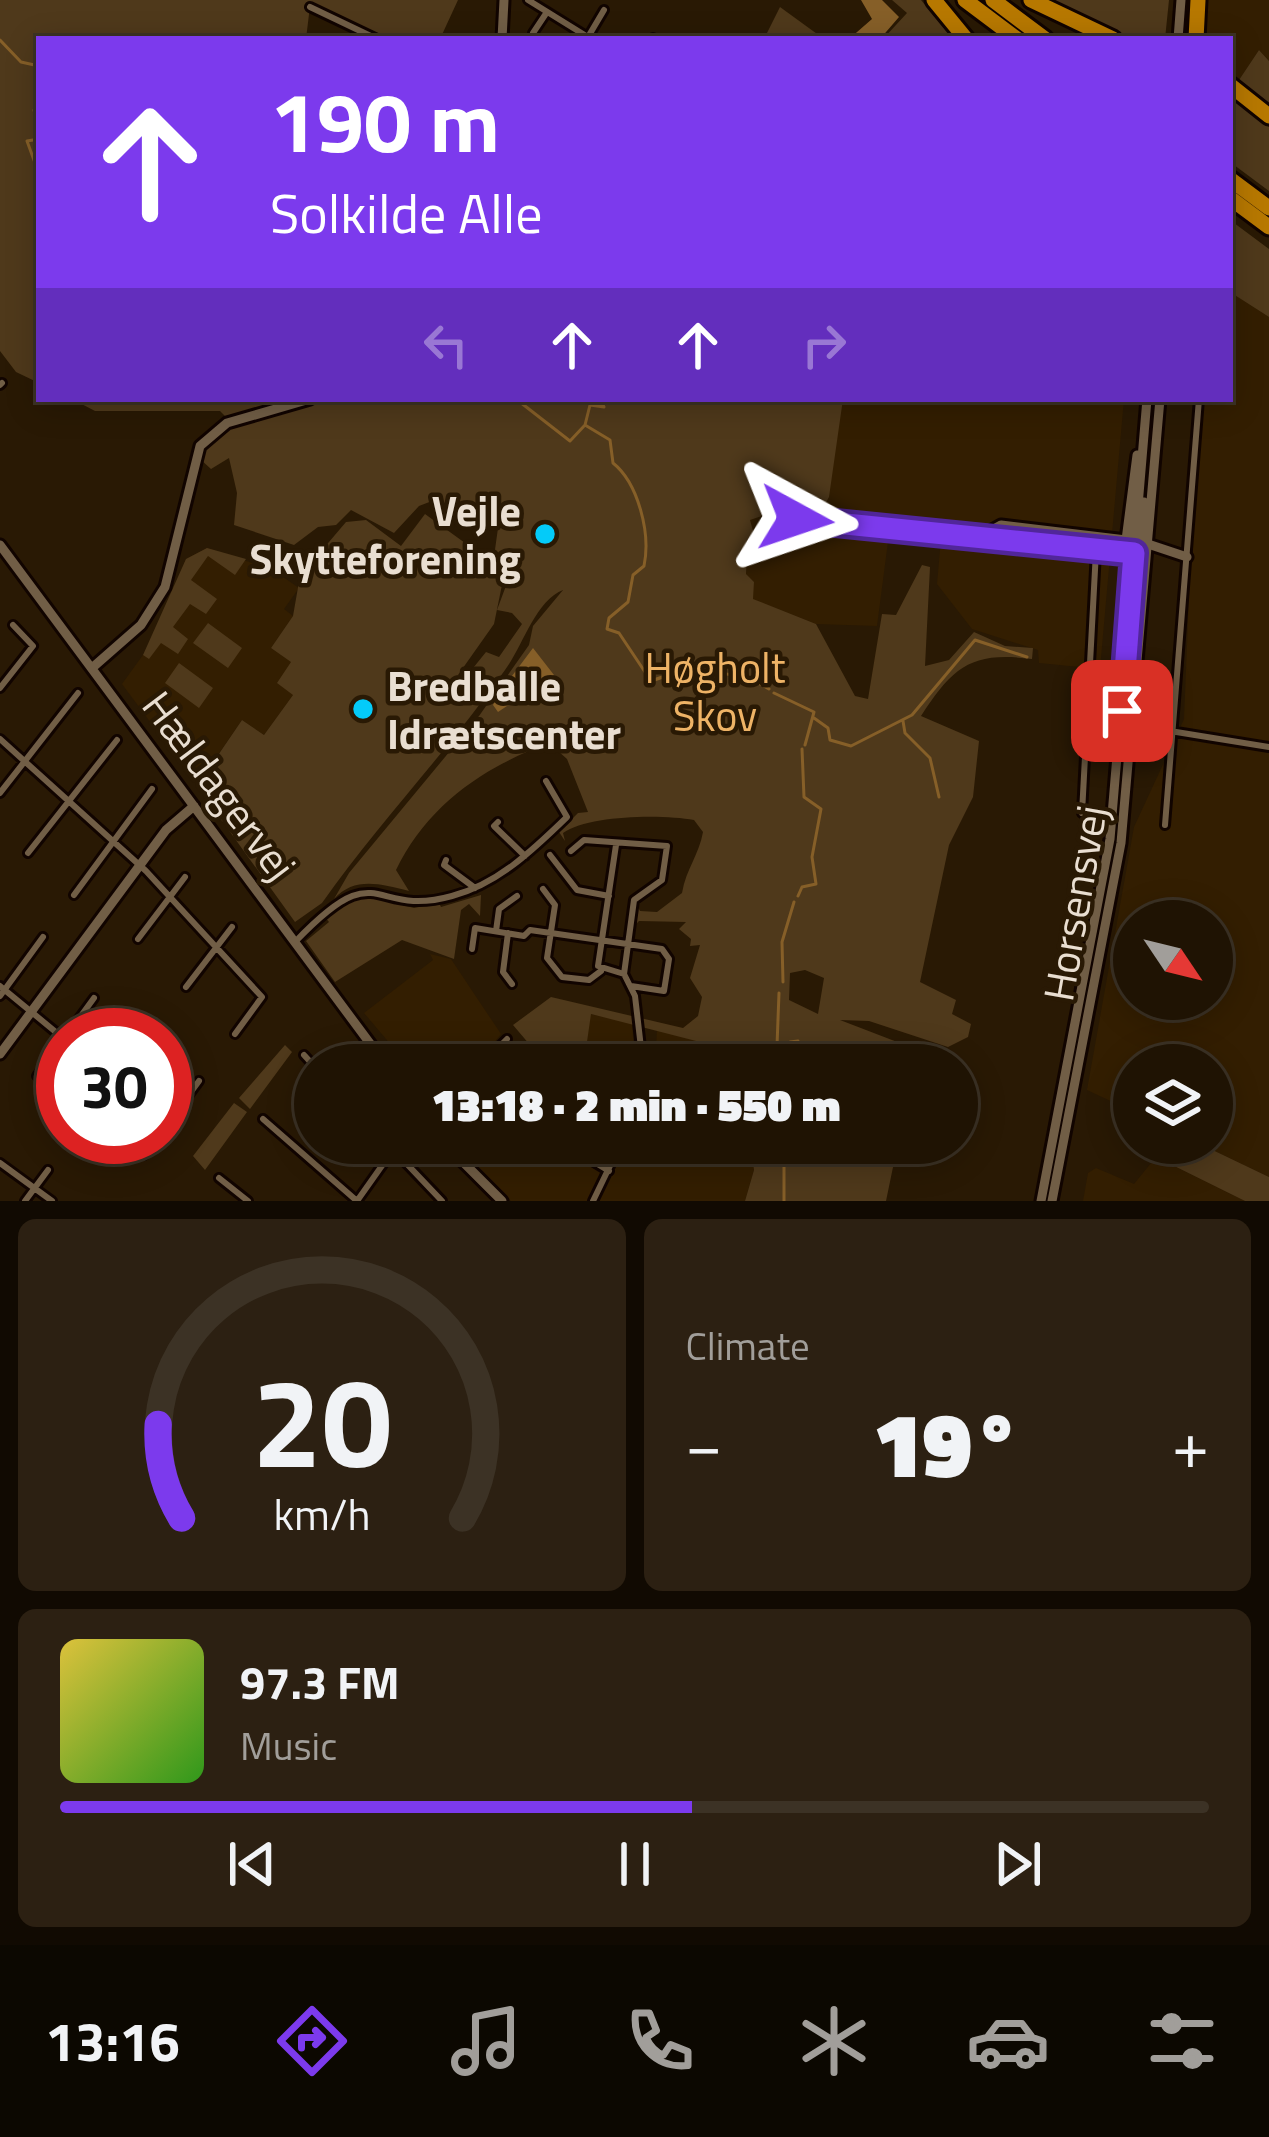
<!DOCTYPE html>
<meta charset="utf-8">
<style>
:root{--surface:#1f1303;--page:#2c2012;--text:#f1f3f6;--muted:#a19e9a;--line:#3c3225;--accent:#7c3aed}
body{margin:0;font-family:"Titillium Web",sans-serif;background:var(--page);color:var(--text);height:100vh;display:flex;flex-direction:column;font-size:45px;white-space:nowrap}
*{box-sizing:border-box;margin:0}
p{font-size:39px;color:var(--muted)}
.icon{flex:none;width:66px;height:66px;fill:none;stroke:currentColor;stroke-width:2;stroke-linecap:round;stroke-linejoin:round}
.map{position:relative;height:1201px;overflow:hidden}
.side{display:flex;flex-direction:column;gap:18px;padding:18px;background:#110a02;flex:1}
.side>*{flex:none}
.hud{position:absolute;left:36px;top:36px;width:1197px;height:366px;border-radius:0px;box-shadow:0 6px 30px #0003,0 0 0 3px var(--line);background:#7c3aed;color:#fff;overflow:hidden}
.needle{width:78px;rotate:125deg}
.controls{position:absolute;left:1113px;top:900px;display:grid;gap:24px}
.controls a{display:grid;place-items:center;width:120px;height:120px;border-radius:50%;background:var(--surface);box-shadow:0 6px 30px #0003,0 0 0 3px var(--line);font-size:60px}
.speed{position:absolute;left:36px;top:1008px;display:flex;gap:24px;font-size:60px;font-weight:700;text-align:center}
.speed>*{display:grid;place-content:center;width:156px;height:156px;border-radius:50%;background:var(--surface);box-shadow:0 6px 30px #0003,0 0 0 3px var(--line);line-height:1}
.speed .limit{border:18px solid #d22;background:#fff;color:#111}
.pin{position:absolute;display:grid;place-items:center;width:102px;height:102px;color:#fff;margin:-51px;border-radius:24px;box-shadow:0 6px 18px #0006}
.me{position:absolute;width:132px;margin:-66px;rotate:95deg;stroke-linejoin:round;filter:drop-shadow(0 0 9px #0008)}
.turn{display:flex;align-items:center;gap:42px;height:252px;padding:0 36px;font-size:54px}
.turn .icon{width:156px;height:156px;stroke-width:2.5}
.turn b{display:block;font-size:84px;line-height:102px}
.lanes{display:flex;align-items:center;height:114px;padding:0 36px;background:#0003;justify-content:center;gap:60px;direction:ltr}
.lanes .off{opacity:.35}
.big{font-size:90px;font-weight:800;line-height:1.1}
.side .widget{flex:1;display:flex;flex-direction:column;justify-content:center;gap:18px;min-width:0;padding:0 42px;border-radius:18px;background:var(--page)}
.side .dial{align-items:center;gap:0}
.dial svg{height:312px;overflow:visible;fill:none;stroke:var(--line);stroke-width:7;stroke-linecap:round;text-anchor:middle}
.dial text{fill:var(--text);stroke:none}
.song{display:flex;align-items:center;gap:36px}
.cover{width:144px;height:144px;border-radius:18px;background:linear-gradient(135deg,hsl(50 70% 55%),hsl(110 70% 35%))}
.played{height:12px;border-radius:6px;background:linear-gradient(90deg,var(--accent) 55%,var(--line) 55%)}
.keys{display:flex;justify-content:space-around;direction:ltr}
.heat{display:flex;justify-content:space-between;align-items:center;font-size:66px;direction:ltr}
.side .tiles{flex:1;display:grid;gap:18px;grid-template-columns:1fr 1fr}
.widget:last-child{grid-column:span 2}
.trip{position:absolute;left:294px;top:1044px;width:684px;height:120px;border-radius:60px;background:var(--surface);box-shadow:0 6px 30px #0003,0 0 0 3px var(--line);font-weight:800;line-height:120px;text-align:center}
.dock{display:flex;height:192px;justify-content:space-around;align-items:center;background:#0c0801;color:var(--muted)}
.dock .icon{width:84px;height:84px}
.dock .active{color:var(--accent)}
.dock b{font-size:54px;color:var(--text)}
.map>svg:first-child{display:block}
.built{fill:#331e01;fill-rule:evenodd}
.green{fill:#4f391b;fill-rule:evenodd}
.water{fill:#865f28}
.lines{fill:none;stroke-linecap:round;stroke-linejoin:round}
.stream{stroke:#865f28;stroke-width:3}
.minor-casing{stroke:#110400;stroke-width:12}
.tertiary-casing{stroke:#110400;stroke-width:15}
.secondary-casing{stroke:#110400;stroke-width:15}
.motorway-casing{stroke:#110400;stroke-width:21}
.minor{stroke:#715e46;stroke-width:6}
.tertiary{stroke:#715e46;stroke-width:9}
.secondary{stroke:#715e46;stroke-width:9}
.motorway{stroke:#b77800;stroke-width:15}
.route-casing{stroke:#51269a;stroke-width:30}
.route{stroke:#7c3aed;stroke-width:21}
.poi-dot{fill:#04cbf9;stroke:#291904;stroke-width:4.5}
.labels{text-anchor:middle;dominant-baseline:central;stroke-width:9;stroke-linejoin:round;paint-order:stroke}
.poi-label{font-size:42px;font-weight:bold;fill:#e9ded1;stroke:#291904;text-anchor:end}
.park-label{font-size:42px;fill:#eeb366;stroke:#291904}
.street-label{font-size:42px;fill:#e9ded1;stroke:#291904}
</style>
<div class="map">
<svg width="1269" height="1201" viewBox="0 0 1269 1201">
<rect width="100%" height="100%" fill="#291904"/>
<path class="built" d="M1206,0h63v61l-10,-11 -20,30 -9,-5v-36h-27z
M1231,292l38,25v860l-71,-34h14v-78h-78v47l-47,-22 47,-263 50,-108 13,-320h33zM1134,921h78v78h-78z
M816,399h308l-24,270 -61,-6 -1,-13 -66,-21 -35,-45 4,-45 -52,-5 -12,92 -61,-2 -64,-25 2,-17 -8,-7 2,-32 -17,-95z
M207,548l66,22 26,18 -15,21 9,7 -22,32 21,14 1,33 -29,40 -22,-15 -45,65 -75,-101 31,-43 33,-82z
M430,954l21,5 50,75 -25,31h-68l-44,-52 69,-53z
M590,1014l42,9 3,42h-72l24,-23z
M657,1030l78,21 2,14h-82z
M450,1143h300l4,27 -9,31h-234z
M1156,1157l89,44h-162l5,-28 8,-5 38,16z"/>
<path class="green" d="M0,0h458l-18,39h-57l-73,-33 -4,33h-267v344l-23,-11 -16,-21z
M892,0h29l32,39h-70l24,-26z
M1051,0h118l-4,39h-32z
M780,7l44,32h-60z
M1259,50l10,11v48l-30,-29z
M1230,95l39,32v64l-39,-29z
M1230,220l39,29v68l-39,-25z
M72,399h230l-76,18 -6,-6h-125z
M317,399h526l-14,98 -12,21 -52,-3 -15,5 5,18 -7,5 -2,31 8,8 -1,17 63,25 39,72 13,3 14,-85 14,1 26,-50 8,2 -5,99 24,-6 25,-28 31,14 28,2 -1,11c-61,-8 -79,8 -111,57l58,25 -6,56 -24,48 -29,137 36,18 -4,14 19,10 -3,13 -20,10 -79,-26 -29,-1 104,40 -2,5h-205l-2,-14 -144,-37 -4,28 -24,23h-16l-34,-40 38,-28 132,31 15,-12 4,-19 -12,-19 10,-33 -10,1 1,-7 -12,-10 7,-7 -47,-1 -5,5 3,-21 3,6 17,1 25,-19c4,-24 17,-38 21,-61l-9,-12c-32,-6 -106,-5 -131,13l2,8 -6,-9 19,-19 10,-1 -21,-53 -18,-16c-66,24 -122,63 -153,127l13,21c-31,-8 -55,-14 -75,8l15,-26 130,-157 50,-71 4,-19 30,-36c-28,11 -40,56 -58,80 -57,81 -126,152 -183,233l-27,19 -98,-136 45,-66 22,15 29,-40 -16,-12 14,-21 -20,-14 22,-32 7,-40 46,-54 20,-2 35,26 24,-32 58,42 -4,7 24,17 -9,44 -36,51 7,3 21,-26 13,5 23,-33 -10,-11 -15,-3 10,-27 -14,-19 5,-36 -66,-27 -13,5 -25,27 -43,-23 -15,15 -18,2 -24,18 -60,-20 3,-32 -8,-35 -18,11 -11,-10c27,-46 72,-41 117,-60zM805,970l19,8 -6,36 -29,-14 1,-27z
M207,548l39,11 -11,16 -27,-19 -17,24 26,19 -11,15 -16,-10 -17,23 15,12 -10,15 -17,-11 -12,16 -6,-4 43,-96z
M208,623l34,25 -14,20 -35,-25z
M179,663l34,25 -14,20 -34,-25z
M355,895h25v4l34,9 25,-5 2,4 40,-12 -1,21 -11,-12 -8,6 -7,49 -52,-19 -67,42 -29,-41 23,-19 -4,-5z
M285,1045l7,7 -42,57 -11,-11z
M234,1103l13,9 -42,58 -12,-14z
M750,1143h148l-12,58h-141l9,-31z
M1164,1143h34l71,34v24h-24l-89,-44z"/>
<path class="water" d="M861,0h21l17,17 -19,22h-31l23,-20z
M533,648l21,27 -56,37 -5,-7 4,-9z"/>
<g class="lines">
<path class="stream" d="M0,40l21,22 18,4
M39,103l-5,7 5,22
M39,139l-12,2 12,33
M516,399l54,42 15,-16 25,15 3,23c25,20 38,70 31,103l-11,9 -5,27 -19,16 -2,11 12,4 32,48c33,-13 85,-13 118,8
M585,425l5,-20 14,2 -4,-8
M774,693l40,19 -9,33
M814,718l14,10 2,12 21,6 61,-31 63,-75 52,17
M903,721l2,12 25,25 9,39
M798,896l4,-9 14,-3 -4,-27 9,-48 -17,-12 -2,-48
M783,982l-1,-40 12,-40
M779,993l-2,53 14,6 -1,-10 8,-1 2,14
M795,1065l3,-5
M784,1143v58"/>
<defs>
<path id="minor" d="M528,0l63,39
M310,7l67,32
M533,33l14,-21
M588,37l16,-27
M652,39l1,-1
M0,385l2,-2
M796,519l171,15 25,-4
M0,688l33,-42 -20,-21
M1133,725l136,22
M1133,725l39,4
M0,739l146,132 116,126 -27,37
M0,793l78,-100
M1082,813l14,-262
M498,822l-4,4 31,30
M1165,825l34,-426
M616,845l-18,121 26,8
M571,851l13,-11 83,6 -5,34 -28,20 -10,74 11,22 8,69
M28,853l89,-113
M550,855l27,35 32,6
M446,860l-2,5 31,23
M543,889l12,16 -8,53 15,19 27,3 12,-9
M74,895l78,-106
M496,931l3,-22 18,-13
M508,933l-5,39 9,12
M138,939l47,-62
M295,942c87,-91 74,-23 157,-46 46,-12 82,-47 115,-79l-21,-36
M472,949l3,-21 49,8 6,-6 132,19 7,10 -5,32 -33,-5
M0,986l63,52
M186,987l46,-60
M0,996l43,-59
M67,1035l27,-37
M304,1055l11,12
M390,1065l9,-6 4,6
M481,1065l26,-26
M37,1076l26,-36
M263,1119l94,82 41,-58
M165,1127l34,-46
M387,1143l55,58
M563,1143l46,28
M144,1155l14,-18
M0,1163l52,38
M219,1178l29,23
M25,1201l23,-31
M593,1201l28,-58"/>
<path id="tertiary" d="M502,39l2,-39
M1126,540l-125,-15 -9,5 9,11 133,12
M1148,544l39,13
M0,545l386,520
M92,668l49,-43 24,-38 35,-141 27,-23 83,-24
M0,1054l166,-224 28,-24
M444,1143l58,58"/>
<path id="secondary" d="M1178,39l3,-39
M1137,542l-11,-2 11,-85
M1143,545l1,-43
M1041,1201l69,-362 37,-440
M1052,1201l69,-358 39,-444"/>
<path id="motorway" d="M934,0l32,39
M965,0l52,39
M993,0l52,39
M1031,0l82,39
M1196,39l2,-39
M1230,85l39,31
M1230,179l39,29
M1230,198l39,29"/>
</defs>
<use href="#minor" class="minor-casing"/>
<use href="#tertiary" class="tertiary-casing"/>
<use href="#secondary" class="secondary-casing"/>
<use href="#motorway" class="motorway-casing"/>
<use href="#minor" class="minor"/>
<use href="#tertiary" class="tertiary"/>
<use href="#secondary" class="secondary"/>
<use href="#motorway" class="motorway"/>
</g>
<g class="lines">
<defs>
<path id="route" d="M796,519l338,34 -12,158"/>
</defs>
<use href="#route" class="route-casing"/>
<use href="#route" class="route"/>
</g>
<g class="poi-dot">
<circle cx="545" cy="534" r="12"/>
<circle cx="363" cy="709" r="12"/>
</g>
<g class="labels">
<g class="poi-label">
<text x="521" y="510">Vejle<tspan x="521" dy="48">Skytteforening</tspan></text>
<text x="387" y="685" text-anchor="start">Bredballe<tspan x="387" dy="48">Idrætscenter</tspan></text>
</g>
<g class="park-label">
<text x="715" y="667">Høgholt<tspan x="715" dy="48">Skov</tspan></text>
</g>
<g class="street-label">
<text transform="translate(220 785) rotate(53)">Hældagervej</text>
<text transform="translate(1074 903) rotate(-80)">Horsensvej</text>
</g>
</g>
</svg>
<div class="controls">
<a><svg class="needle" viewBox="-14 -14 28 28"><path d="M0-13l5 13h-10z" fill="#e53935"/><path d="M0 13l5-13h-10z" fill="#a19e9a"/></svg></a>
<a><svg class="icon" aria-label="layers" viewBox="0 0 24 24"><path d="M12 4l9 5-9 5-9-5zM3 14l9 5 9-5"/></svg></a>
</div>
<div class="speed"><div class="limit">30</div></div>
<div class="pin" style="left:1122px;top:711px;background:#d93025"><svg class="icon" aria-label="arrive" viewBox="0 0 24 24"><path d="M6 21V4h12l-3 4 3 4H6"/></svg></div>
<svg class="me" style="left:796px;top:519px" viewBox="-20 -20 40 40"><path d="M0-17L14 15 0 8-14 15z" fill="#7c3aed" stroke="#fff" stroke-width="4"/></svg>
<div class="trip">13:18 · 2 min · 550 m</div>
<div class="hud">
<div class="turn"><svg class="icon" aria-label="ahead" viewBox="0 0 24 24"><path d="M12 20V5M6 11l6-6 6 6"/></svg><div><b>190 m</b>Solkilde Alle</div></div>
<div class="lanes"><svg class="icon off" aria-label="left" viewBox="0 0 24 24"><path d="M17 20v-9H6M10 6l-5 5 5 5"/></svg><svg class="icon" aria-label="ahead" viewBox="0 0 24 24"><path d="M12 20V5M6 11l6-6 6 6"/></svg><svg class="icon" aria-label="ahead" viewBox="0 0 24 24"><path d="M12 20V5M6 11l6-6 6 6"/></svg><svg class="icon off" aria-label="right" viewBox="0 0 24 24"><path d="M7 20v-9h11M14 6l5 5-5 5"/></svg></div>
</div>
</div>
<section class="side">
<div class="tiles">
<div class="widget dial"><svg viewBox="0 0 100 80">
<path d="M14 69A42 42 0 1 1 86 69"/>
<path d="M14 69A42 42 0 0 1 8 45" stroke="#7c3aed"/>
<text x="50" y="56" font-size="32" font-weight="700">20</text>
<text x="50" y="72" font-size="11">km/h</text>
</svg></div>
<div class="widget"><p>Climate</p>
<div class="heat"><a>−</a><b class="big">19°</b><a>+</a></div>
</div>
<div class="widget">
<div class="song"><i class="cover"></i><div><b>97.3 FM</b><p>Music</p></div></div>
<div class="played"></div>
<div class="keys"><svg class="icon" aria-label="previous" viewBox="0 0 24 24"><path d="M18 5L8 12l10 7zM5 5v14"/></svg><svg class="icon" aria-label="pause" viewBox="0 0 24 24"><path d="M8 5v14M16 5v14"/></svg><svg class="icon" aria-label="next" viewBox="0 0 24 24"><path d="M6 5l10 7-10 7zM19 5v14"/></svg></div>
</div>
</div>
</section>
<nav class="dock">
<b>13:16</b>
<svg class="icon active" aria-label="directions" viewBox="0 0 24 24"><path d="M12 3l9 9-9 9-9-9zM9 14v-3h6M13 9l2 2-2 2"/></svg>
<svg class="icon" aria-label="music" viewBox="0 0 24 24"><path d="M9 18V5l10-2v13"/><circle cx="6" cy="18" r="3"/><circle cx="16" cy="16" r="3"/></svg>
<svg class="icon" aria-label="phone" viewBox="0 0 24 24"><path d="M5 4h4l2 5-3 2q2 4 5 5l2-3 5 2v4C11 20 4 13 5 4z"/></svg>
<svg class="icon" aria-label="climate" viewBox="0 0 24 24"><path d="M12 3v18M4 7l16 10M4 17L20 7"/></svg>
<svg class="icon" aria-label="car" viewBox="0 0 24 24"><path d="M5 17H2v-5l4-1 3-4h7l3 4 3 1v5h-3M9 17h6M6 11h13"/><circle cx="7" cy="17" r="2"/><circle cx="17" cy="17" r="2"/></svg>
<svg class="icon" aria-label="filters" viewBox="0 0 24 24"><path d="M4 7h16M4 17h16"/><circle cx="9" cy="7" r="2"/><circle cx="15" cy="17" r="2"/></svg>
</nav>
